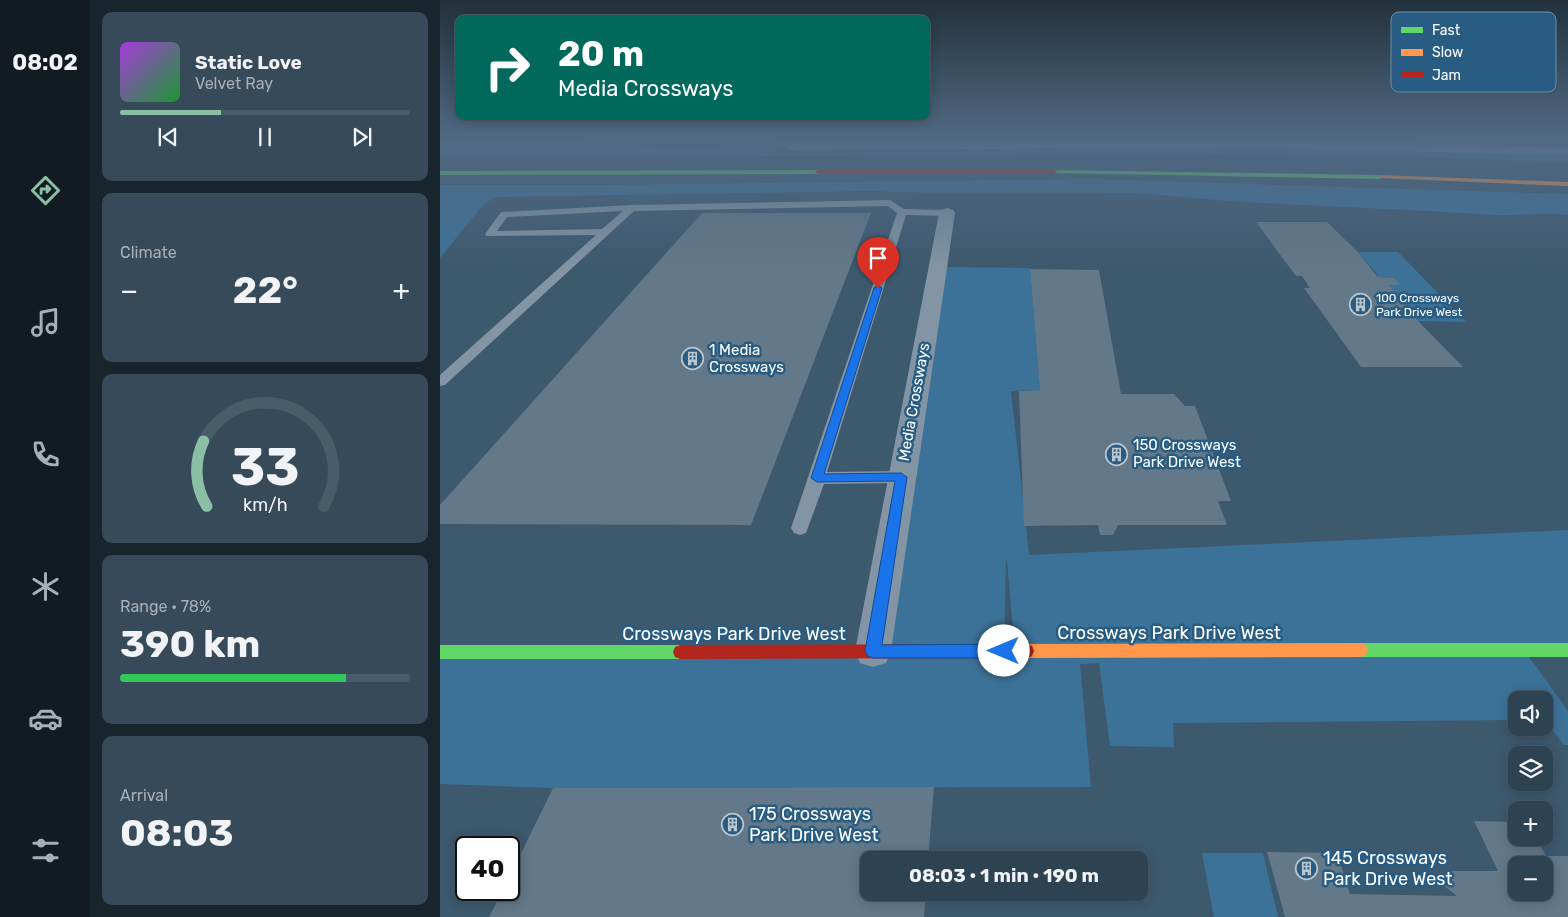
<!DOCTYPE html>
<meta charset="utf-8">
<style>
:root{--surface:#2e4352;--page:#364a59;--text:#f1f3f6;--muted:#a7b0b8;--line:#495c69;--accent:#8abfa5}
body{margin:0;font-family:Rubik,sans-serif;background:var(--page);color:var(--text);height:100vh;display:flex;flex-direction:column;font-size:19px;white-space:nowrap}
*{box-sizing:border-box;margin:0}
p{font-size:16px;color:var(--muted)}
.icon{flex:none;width:28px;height:28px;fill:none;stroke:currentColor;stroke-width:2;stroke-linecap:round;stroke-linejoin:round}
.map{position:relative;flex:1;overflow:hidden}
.side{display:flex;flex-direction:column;gap:12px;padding:12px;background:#19252d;width:350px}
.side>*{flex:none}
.guide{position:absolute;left:15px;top:15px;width:475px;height:105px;border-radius:10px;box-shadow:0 2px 12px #0003,0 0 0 1px var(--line);background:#00695c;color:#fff;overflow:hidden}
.buttons{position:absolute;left:1068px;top:691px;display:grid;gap:10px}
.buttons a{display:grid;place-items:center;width:45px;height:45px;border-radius:10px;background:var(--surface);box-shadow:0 2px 12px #0003,0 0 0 1px var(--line);font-size:25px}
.speed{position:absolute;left:15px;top:836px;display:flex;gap:10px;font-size:25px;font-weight:700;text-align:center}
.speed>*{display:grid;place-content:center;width:65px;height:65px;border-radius:50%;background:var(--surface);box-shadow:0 2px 12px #0003,0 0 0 1px var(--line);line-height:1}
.speed .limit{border:2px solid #111;border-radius:8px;background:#fff;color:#111}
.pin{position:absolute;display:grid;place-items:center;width:42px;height:42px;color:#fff;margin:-51px -21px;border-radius:50% 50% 50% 0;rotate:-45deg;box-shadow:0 0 5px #0007}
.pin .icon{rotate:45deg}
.me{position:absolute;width:55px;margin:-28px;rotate:270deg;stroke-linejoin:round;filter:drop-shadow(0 0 4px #0008)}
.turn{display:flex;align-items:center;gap:18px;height:105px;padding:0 20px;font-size:22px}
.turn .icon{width:65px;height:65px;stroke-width:2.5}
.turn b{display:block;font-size:35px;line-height:42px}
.big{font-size:38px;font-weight:700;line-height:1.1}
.side .card{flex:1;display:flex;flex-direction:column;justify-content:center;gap:8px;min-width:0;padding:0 18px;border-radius:10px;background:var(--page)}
.side .dial{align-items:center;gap:0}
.dial svg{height:130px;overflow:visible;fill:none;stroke:var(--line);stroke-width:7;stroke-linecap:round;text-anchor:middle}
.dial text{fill:var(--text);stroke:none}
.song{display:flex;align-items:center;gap:15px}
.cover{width:60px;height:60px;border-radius:8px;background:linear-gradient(135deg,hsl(280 70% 55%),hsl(130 70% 35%))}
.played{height:5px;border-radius:2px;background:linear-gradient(90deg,var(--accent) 35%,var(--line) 35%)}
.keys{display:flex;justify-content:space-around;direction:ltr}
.heat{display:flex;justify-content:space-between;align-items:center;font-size:28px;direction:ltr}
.charge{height:8px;border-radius:4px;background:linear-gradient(90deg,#34c759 78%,var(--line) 0)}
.trip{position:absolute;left:420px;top:851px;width:288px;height:50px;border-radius:10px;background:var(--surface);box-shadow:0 2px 12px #0003,0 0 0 1px var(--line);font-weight:700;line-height:50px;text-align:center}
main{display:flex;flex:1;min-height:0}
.menu{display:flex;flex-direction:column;width:90px;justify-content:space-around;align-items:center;background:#121b21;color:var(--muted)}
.menu .icon{width:35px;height:35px}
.menu .on{color:var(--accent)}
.menu b{font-size:22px;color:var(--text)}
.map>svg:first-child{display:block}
.green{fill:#3d7298;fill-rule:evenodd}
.building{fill:#637888;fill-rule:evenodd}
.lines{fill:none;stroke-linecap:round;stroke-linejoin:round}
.lane{fill:#8395a4;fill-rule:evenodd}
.street{fill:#8395a4;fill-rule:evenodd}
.fast{fill:#63d668;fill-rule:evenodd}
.slow{fill:#ff974d;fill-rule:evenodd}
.jam{fill:#b3261e;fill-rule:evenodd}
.route{fill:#1a73e8;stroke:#114b97}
.labels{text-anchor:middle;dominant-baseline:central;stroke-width:5;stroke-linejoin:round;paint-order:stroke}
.far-poi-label{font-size:12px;fill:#fff;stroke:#285c83;text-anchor:start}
.poi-label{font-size:15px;fill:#fff;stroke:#285c83;text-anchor:start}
.street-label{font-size:15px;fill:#fff;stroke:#285c83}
.near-street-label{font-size:18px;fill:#fff;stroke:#285c83}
.near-poi-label{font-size:18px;fill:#fff;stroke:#285c83;text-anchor:start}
.key{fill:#285c83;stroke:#688da8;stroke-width:1}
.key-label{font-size:14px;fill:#fff}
</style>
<main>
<nav class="menu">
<b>08:02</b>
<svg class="icon on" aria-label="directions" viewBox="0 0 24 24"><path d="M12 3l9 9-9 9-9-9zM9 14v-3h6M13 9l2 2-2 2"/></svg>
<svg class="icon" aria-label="music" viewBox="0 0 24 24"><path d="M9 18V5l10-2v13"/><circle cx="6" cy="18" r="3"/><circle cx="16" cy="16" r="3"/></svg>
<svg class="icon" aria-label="phone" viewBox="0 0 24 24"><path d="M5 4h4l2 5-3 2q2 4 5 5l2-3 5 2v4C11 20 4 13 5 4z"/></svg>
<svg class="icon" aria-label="climate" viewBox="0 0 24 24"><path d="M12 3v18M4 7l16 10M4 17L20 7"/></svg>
<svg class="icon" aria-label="car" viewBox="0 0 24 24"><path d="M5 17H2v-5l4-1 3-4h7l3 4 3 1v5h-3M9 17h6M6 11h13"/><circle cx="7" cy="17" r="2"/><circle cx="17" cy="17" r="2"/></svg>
<svg class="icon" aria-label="filters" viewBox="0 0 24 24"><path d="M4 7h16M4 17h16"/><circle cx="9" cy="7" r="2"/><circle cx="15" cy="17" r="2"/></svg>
</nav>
<section class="side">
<div class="card">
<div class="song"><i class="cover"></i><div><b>Static Love</b><p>Velvet Ray</p></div></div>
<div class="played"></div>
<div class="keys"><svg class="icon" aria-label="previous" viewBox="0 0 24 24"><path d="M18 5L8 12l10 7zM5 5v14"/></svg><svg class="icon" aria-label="pause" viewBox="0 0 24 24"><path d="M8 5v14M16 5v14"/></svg><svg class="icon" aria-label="next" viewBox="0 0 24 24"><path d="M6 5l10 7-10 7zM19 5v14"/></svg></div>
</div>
<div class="card"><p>Climate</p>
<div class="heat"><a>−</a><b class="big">22°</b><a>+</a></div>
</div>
<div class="card dial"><svg viewBox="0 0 100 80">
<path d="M14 69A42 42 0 1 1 86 69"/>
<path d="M14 69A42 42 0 0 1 12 29" stroke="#8abfa5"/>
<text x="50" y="56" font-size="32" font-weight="700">33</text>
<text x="50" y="72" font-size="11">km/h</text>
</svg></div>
<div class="card"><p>Range · 78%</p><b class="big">390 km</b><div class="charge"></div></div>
<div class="card"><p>Arrival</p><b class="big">08:03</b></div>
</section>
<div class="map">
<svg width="1128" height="917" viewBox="0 0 1128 917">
<rect width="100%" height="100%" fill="#3d596e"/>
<path class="green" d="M113,140c75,7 150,7 225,14l431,-7 221,3 138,5v7l-184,-6 -165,-2 -779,3v-16z
M651,179l477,15v21c-25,-3 -50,1 -75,0 -88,-6 -176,-9 -264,-14 -32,-2 -65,-7 -98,-8 -85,-2 -171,2 -256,-2l-380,6 -12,8 -43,53v-73h170z
M918,252h40l68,70 -48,-1z
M501,267l89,1 10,122 -29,1 18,164 539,-25v120h-44l44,61v34h-4l-20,-26v-19h-28v20l-343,3 1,24 -64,-1 -11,-83 -19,1 11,123 -538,1 -113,-4v-132l433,-1zM566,561h1l8,90h-11z
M762,853h61l15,64h-64z"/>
<path class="building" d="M262,213h169l-120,312 -311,-1v-19z
M816,222h71l31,30 19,24 6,2h11l6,7h-11l29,36 45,46h-102l-57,-79h6l-8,-12h-6z
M590,269l69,1 22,124h53l11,12h10l36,95h-13l9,24h-109l-5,10h-13l-2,-10 -74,1 -5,-135 21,-1z
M494,787l-6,73h-59v32h57l-2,25h-435l14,-27h6v-12l44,-90z
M1034,821l42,1v16h20l10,18h22v61h-283l-18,-65 70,1 13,41 107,2 -14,-11 5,-14h50zM1076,865h28v27h-28z"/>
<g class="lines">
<path class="lane" d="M334,140h9l10,6 -7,2z
M450,200l14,9 43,1 5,3 -5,3 -41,-1 -79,257 74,-1 6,2 2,4 -2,4 -6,2 -77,1 -18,49 -6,2 -6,-2 -3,-5 106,-315 -9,-7 -254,5 -189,174 -5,1v-11l156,-140 -110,1 -1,-2 16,-22 131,-7zM183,211l-21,18 -105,2 10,-14z"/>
<path class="street" d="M844,140l284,7v8l-289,-7 -490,2 -6,-4 6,-4z
M507,208l6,2 2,3 -64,438 -5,12 -13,4 -13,-4 -5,-12 84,-438 2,-3z"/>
<path class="fast" d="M614,170l326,5 3,2 -3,2 -328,-6z
M0,171l377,-1 3,2 -3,2 -377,1z
M921,643h207v14h-207l-5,-2 -2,-5 2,-5z
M0,645h240l5,2 2,5 -2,5 -5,2h-240z"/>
<path class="slow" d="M940,175l188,7v4l-190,-8z
M921,643l5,2 2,5 -2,5 -5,2 -334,1 -5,-2 -2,-5 2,-5 5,-2z"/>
<path class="jam" d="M377,170h237l3,2 -3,2 -239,-1z
M587,644l5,2 2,5 -2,5 -5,2 -347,1 -5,-2 -2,-5 2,-5 5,-2z"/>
</g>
<linearGradient id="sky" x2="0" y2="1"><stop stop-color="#22313c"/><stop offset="0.52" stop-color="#516a84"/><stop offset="1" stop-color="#516a84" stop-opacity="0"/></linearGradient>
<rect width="1128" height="269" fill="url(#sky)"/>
<path class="route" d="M438,285l4,3 -58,186 77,-1 6,4 -25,168 122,-1 5,2 3,5 -3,5 -5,2h-131l-5,-2 -3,-5 30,-170 -78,1 -6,-4 63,-190z"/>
<defs>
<symbol id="building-ring" viewBox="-11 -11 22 22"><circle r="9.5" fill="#285c83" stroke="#bbc5cc" stroke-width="1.5"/><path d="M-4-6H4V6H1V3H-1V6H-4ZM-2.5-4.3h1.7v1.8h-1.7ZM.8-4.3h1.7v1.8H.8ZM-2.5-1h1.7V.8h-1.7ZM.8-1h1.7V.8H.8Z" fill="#bbc5cc"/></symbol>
</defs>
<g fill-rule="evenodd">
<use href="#building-ring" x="908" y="292" width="25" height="25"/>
<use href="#building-ring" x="240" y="346" width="25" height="25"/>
<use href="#building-ring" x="664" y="442" width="25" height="25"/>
<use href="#building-ring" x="280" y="812" width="25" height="25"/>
<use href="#building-ring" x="854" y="856" width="25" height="25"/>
</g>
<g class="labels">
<g class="far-poi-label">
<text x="936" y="298">100 Crossways<tspan x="936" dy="14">Park Drive West</tspan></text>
</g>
<g class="poi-label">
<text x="269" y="350">1 Media<tspan x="269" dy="17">Crossways</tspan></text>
<text x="693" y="445">150 Crossways<tspan x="693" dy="17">Park Drive West</tspan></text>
</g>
<g class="street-label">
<text transform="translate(474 402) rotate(-80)">Media Crossways</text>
</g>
<g class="near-street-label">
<text x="729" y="633">Crossways Park Drive West</text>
<text x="294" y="634">Crossways Park Drive West</text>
</g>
<g class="near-poi-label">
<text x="309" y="814">175 Crossways<tspan x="309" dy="21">Park Drive West</tspan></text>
<text x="883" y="858">145 Crossways<tspan x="883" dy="21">Park Drive West</tspan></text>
</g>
</g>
<rect x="951" y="12" width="165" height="80" rx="8" class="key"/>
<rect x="961" y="27" width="22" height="6" fill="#63d668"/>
<rect x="961" y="49" width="22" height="7" fill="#ff974d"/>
<rect x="961" y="72" width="22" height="6" fill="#b3261e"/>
<g class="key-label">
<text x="992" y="35">Fast</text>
<text x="992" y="57">Slow</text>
<text x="992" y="80">Jam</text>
</g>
</svg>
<div class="buttons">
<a><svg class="icon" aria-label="sound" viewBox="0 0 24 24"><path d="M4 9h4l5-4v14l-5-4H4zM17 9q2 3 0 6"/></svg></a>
<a><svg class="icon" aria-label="layers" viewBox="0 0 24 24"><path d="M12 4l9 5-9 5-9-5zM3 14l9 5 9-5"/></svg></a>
<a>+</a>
<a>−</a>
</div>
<div class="speed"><div class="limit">40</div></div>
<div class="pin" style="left:438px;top:288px;background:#d93025"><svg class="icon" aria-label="arrive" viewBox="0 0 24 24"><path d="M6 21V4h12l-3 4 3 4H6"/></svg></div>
<svg class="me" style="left:564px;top:651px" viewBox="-20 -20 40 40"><circle r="19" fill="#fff"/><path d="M0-13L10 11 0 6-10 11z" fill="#1a73e8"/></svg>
<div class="trip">08:03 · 1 min · 190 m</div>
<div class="guide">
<div class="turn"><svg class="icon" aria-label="right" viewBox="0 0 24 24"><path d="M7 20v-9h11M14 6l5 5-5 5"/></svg><div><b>20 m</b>Media Crossways</div></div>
</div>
</div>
</main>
